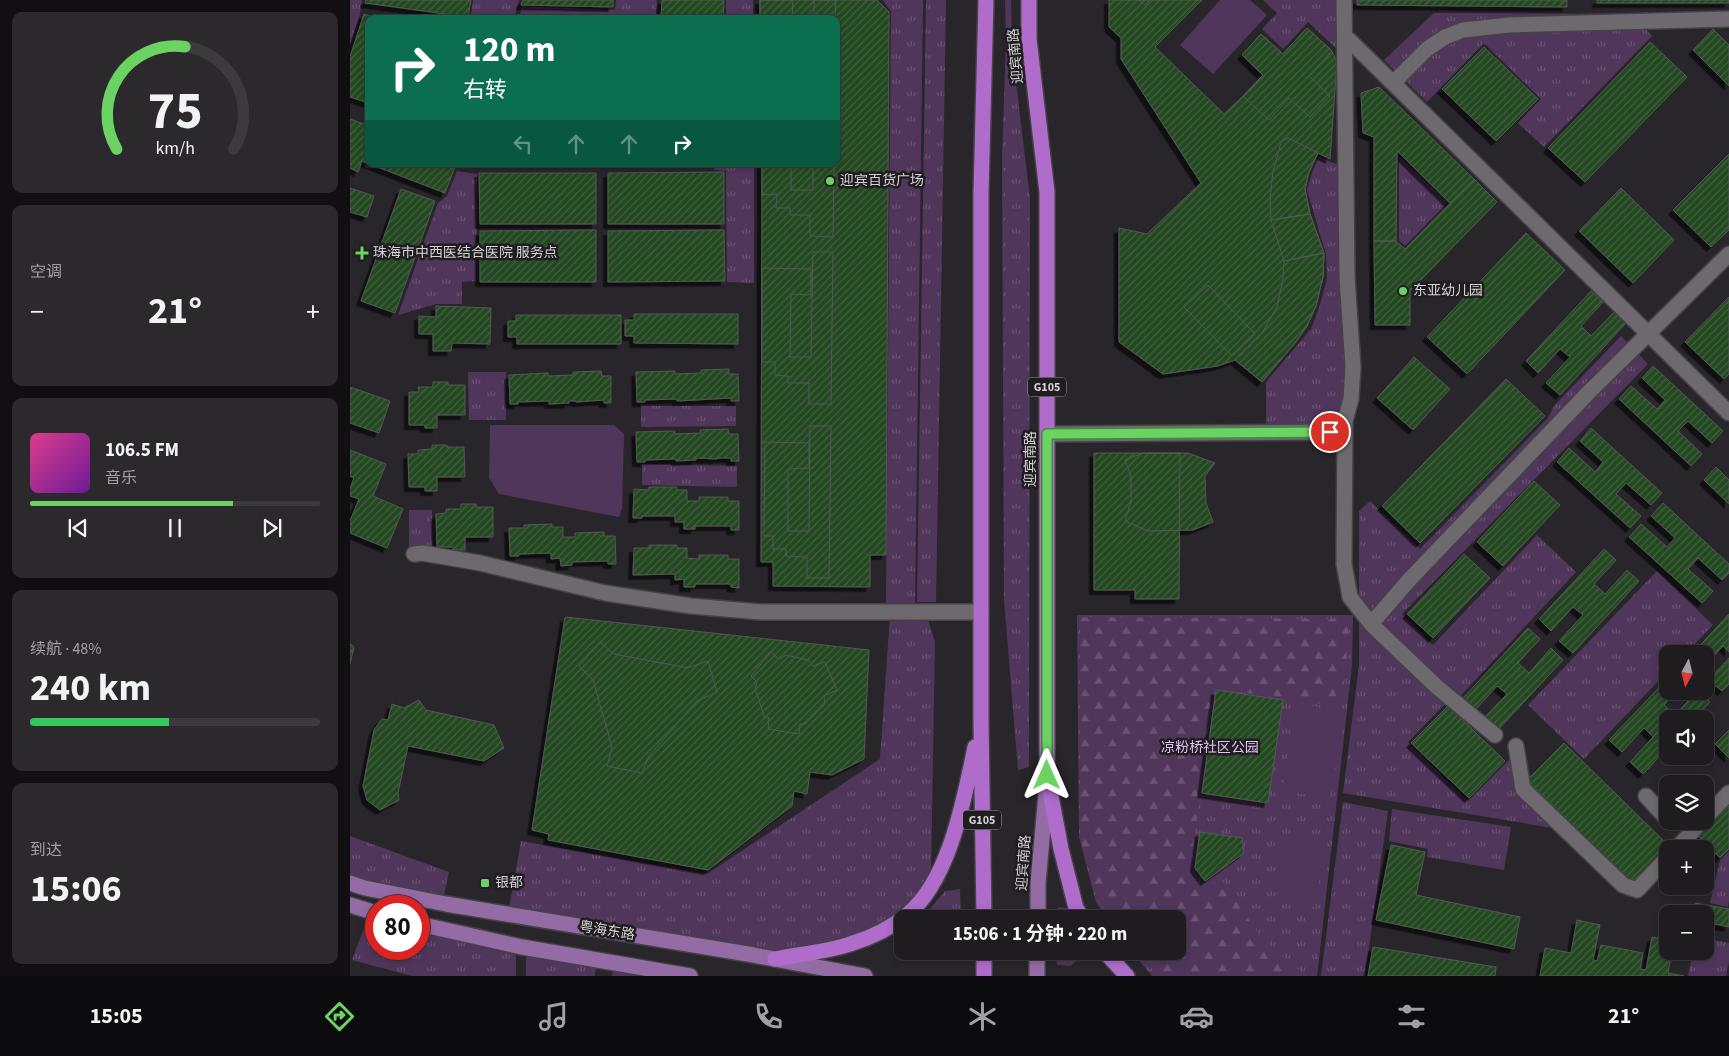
<!DOCTYPE html>
<html lang="zh">
<meta charset="utf-8">
<style>
:root{--surface:#1f1c20;--page:#2c292d;--text:#f1f3f6;--muted:#a1a1a5;--line:#3c3a3e;--accent:#6bd363}
body{margin:0;font-family:"Source Sans 3","Noto Sans SC",sans-serif;background:var(--page);color:var(--text);height:100vh;display:flex;flex-direction:column;font-size:19px;white-space:nowrap}
*{box-sizing:border-box;margin:0}
p{font-size:16px;color:var(--muted)}
.icon{flex:none;width:28px;height:28px;fill:none;stroke:currentColor;stroke-width:2;stroke-linecap:round;stroke-linejoin:round}
.map{position:relative;flex:1;overflow:hidden}
.details{display:flex;flex-direction:column;gap:12px;padding:12px;background:#110f12;width:350px}
.details>*{flex:none}
.top-card{position:absolute;left:15px;top:15px;width:475px;height:152px;border-radius:10px;box-shadow:0 2px 8px #0003,0 0 0 1px var(--line);background:#0b6e4f;color:#fff;overflow:hidden}
.needle{width:32px;rotate:187deg}
.controls{position:absolute;left:1309px;top:645px;display:grid;gap:10px}
.controls a{display:grid;place-items:center;width:55px;height:55px;border-radius:10px;background:var(--surface);box-shadow:0 2px 8px #0003,0 0 0 1px var(--line);font-size:25px}
.speed{position:absolute;left:15px;top:895px;display:flex;gap:10px;font-size:25px;font-weight:700;text-align:center}
.speed>*{display:grid;place-content:center;width:65px;height:65px;border-radius:50%;background:var(--surface);box-shadow:0 2px 8px #0003,0 0 0 1px var(--line);line-height:1}
.speed .limit{border:8px solid #d22;background:#fff;color:#111}
.pin{position:absolute;display:grid;place-items:center;width:42px;height:42px;color:#fff;margin:-21px;border:2px solid #fff;border-radius:50%;box-shadow:0 1px 5px #0007}
.me{position:absolute;width:55px;margin:-28px;rotate:0deg;stroke-linejoin:round;filter:drop-shadow(0 0 4px #0008)}
.turn{display:flex;align-items:center;gap:18px;height:105px;padding:0 15px;font-size:22px}
.turn .icon{width:65px;height:65px;stroke-width:2.5}
.turn b{display:block;font-size:35px;line-height:42px}
.lanes{display:flex;align-items:center;height:48px;padding:0 15px;background:#0003;justify-content:center;gap:25px;direction:ltr}
.lanes .off{opacity:.35}
.big{font-size:38px;font-weight:700;line-height:1.1}
.details .widget{flex:1;display:flex;flex-direction:column;justify-content:center;gap:8px;min-width:0;padding:0 18px;border-radius:10px;background:var(--page)}
.details .dial{align-items:center;gap:0}
.dial svg{height:130px;overflow:visible;fill:none;stroke:var(--line);stroke-width:7;stroke-linecap:round;text-anchor:middle}
.dial text{fill:var(--text);stroke:none}
.song{display:flex;align-items:center;gap:15px}
.cover{width:60px;height:60px;border-radius:8px;background:linear-gradient(135deg,hsl(330 70% 55%),hsl(280 70% 35%))}
.played{height:5px;border-radius:2px;background:linear-gradient(90deg,var(--accent) 70%,var(--line) 70%)}
.keys{display:flex;justify-content:space-around;direction:ltr}
.heat{display:flex;justify-content:space-between;align-items:center;font-size:28px;direction:ltr}
.charge{height:8px;border-radius:4px;background:linear-gradient(90deg,#34c759 48%,var(--line) 0)}
.trip{position:absolute;left:544px;top:910px;width:292px;height:50px;border-radius:10px;background:var(--surface);box-shadow:0 2px 8px #0003,0 0 0 1px var(--line);font-weight:700;line-height:50px;text-align:center}
.menu{display:flex;height:80px;justify-content:space-around;align-items:center;background:#0c0b0d;color:var(--muted)}
.menu .icon{width:35px;height:35px}
.menu .selected{color:var(--accent)}
.menu b{font-size:22px;color:var(--text)}
main{display:flex;flex:1;min-height:0}
.map>svg:first-child{display:block}
.grass{fill:url(#grass-tufts)}
.forest{fill:url(#forest-firs)}
.garden{fill:#51365c}
.building{fill:url(#building-hatch);stroke:#545854;filter:url(#shadow)}
.lines{fill:none;stroke-linecap:round;stroke-linejoin:round}
.minor-casing{stroke:#444245;stroke-width:18}
.major-casing{stroke:#444245;stroke-width:18}
.highway-casing{stroke:#444245;stroke-width:18}
.minor{stroke:#6d696e;stroke-width:15}
.major{stroke:#956ba6;stroke-width:15}
.highway{stroke:#af6ccb;stroke-width:15}
.route-casing{stroke:#468940;stroke-width:12}
.route{stroke:#6bd363;stroke-width:9}
.poi-dot{fill:#6bd363;stroke:#201d21;stroke-width:2}
.labels{text-anchor:middle;dominant-baseline:central;stroke-width:5;stroke-linejoin:round;paint-order:stroke}
.shield{fill:#201d21;stroke:#9e9c9f;stroke-width:1}
.shield-label{font-size:12px;font-weight:bold;fill:#d4d2d5}
.street-label{font-size:14px;fill:#d4d2d5;stroke:#201d21}
.poi-label{font-size:14px;fill:#d4d2d5;stroke:#201d21;text-anchor:start}
.park-label{font-size:14px;fill:#e5bff7;stroke:#201d21}
</style>
<main>
<section class="details">
<div class="widget dial"><svg viewBox="0 0 100 80">
<path d="M14 69A42 42 0 1 1 86 69"/>
<path d="M14 69A42 42 0 0 1 56 6" stroke="#6bd363"/>
<text x="50" y="56" font-size="32" font-weight="700">75</text>
<text x="50" y="72" font-size="11">km/h</text>
</svg></div>
<div class="widget"><p>空调</p>
<div class="heat"><a>−</a><b class="big">21°</b><a>+</a></div>
</div>
<div class="widget">
<div class="song"><i class="cover"></i><div><b>106.5 FM</b><p>音乐</p></div></div>
<div class="played"></div>
<div class="keys"><svg class="icon" aria-label="previous" viewBox="0 0 24 24"><path d="M18 5L8 12l10 7zM5 5v14"/></svg><svg class="icon" aria-label="pause" viewBox="0 0 24 24"><path d="M8 5v14M16 5v14"/></svg><svg class="icon" aria-label="next" viewBox="0 0 24 24"><path d="M6 5l10 7-10 7zM19 5v14"/></svg></div>
</div>
<div class="widget"><p>续航 · 48%</p><b class="big">240 km</b><div class="charge"></div></div>
<div class="widget"><p>到达</p><b class="big">15:06</b></div>
</section>
<div class="map">
<svg width="1379" height="976" viewBox="0 0 1379 976">
<defs>
<pattern id="grass-tufts" width="24" height="20" patternUnits="userSpaceOnUse" patternTransform="scale(1.25)"><rect width="24" height="20" fill="#51365c"/><path d="M3 7l-1-3M5 7V3M7 7l1-3M15 17l-1-3M17 17v-4M19 17l1-3" fill="none" stroke="#695272"/></pattern>
<pattern id="forest-firs" width="22" height="20" patternUnits="userSpaceOnUse" patternTransform="scale(1.25)"><rect width="22" height="20" fill="#51365c"/><path d="M5 1l3.5 6h-7zM16 11l3.5 6h-7z" fill="#695272"/></pattern>
<pattern id="building-hatch" width="6" height="6" patternUnits="userSpaceOnUse" patternTransform="scale(1.25)"><rect width="6" height="6" fill="#234820"/><path d="M-1 1l2-2M0 6l6-6M5 7l2-2" fill="none" stroke="#426240"/></pattern>
<filter id="shadow"><feDropShadow dx="-4.5" dy="4.5" stdDeviation="0" flood-color="#0009"/></filter>
</defs>
<rect width="100%" height="100%" fill="#29262b"/>
<path class="grass" d="M0,0h12l-2,14 -10,30z
M123,0h46l-5,18 -43,-1z
M266,0h41l-1,19h-137l3,-13 93,4z
M376,0h27v19h-27z
M533,0h40l-8,605h-29l5,-593z
M576,0h20l-10,602h-19z
M655,0h6l1,48 18,151 -1,568 -11,3 -14,-170 -2,-443 4,-114z
M913,0h75l1,51 -31,-29 -25,27 -21,-20 15,-16z
M1084,13l198,1 20,22 -108,111 -26,-24 23,-24 -57,-56 -57,59 -43,-42z
M1049,156l49,46 -43,44 -6,-6z
M969,157l24,10 6,199 -8,54 -11,8h-64v-46l45,-53 8,-21 8,-29 -1,-25 -19,-64 5,-17z
M364,164h40v119l-27,-1 -1,-111 -12,-1z
M107,171l20,3 -1,107 -14,1v22h-26l-38,11 40,-112 9,-7z
M1271,336l27,28 -246,250 31,31 104,-110 39,37 -125,134 -4,-4 -39,40 60,59 46,-46 6,36 39,38 -216,-36 16,-128v-154l11,-10 50,48 128,-131 6,-12z
M118,372h38v48h-37z
M291,406h95v20l-95,1z
M292,464l95,2v21l-95,-2z
M59,510h23l1,38h-24z
M1307,571l56,54 -28,29h-17l-1,18 -83,87 -56,-54z
M540,615l37,2 8,25 -4,233 -12,22 -26,25 -44,20 -74,14 -266,-47 12,-68 186,33 173,-115z
M727,615h276l-1,51 -35,310h-165l-21,-25h47v-32h-71l-11,-17 -17,-65z
M993,802l45,9 -23,165h-44z
M1042,809l119,18 -7,43 -77,-13 1,-8 -39,-8z
M0,836l99,36 -6,27 -93,-21z
M1379,851v49l-1,7 -18,-4 10,-43z
M610,889l1,30h-35l-2,-3 21,-25z
M709,907l8,1 5,11h-17v-8z
M19,915l7,2v32h43v-20l97,22v25h-104l-60,-16z
M1355,938l24,5v19l-3,14h-38l5,-25h12z
M706,951h33l-19,15 -13,-1z
M176,952l70,13 -1,11h-69z
M263,970l40,6h-41z"/>
<path class="forest" d="M730,617l269,2 -7,88 -128,-19 -24,183 13,18 17,-11 41,59 45,39h-149l-19,-25h40v-32h-66l-12,-16 -20,-66z"/>
<path class="garden" d="M870,0h30l17,15 -54,59 -33,-29z
M140,425h124l10,9 -2,75 -3,8 -120,-23 -10,-16z
M945,704l48,7 -13,87 -48,-7z
M934,835l40,5 -8,67 -41,-5z"/>
<path class="building" d="M16,0h105l-3,17 -103,-14z
M173,0h90v7l-92,-2z
M312,0h62l-1,19h-62z
M410,0h117l12,12 -3,543h-16v32l-97,-1v-24h-12l1,-398h74v-145h-76z
M410,0h33l-1,19h-32z
M464,0h22l-1,19h-21z
M759,0h93l-47,47 69,67 19,-18 20,-21 -21,-20 19,-21 22,20 24,-26 25,23 5,11 -7,97 -12,-6 -9,19 -4,17 5,25 14,39 -1,24 -7,29 -9,20 -12,17 -33,39 -27,-22 -17,6 -55,8 -44,-32v-114l28,6 54,-51 -80,-124v-21l-12,-11z
M789,0h11l-5,5z
M1007,0h210v7l-210,-2z
M1247,0h132v3h-132z
M14,14l13,5h-8v84l-19,-6v-40z
M957,28l25,23 -23,25 21,20 -20,21 -21,-19 -20,22 -26,-24 20,-21 -21,-20 19,-21 22,20z
M1363,29l16,16v41l-36,-36z
M1300,42l37,35 -102,105 -37,-34z
M1134,47l54,52 -42,42 -54,-52z
M1029,87l95,92 -24,24 -53,-52 -1,90h-22v-104l-11,-4 -2,-40z
M0,119l19,7v38h87l-11,29 -83,-32 -4,11 -8,-4z
M938,138l30,15 -9,19 -4,17 5,25 -39,6 -1,-22 3,-26 8,-30z
M1379,154v76l-18,17 -38,-37z
M412,164h29v26h22v-26h21l-1,73 -23,-1v-21h-20v-7h-14l1,-14 -15,1z
M374,172v52h-116v-51z
M129,173h117v51h-116z
M1124,179l23,23 -87,89v34h-35l-1,-84h22l9,8z
M0,188l24,8 -7,21 -17,-5z
M1271,188l53,52 -41,43 -54,-52z
M51,189l34,12 -40,112 -34,-12z
M960,214l14,39 -40,8 -13,-41z
M246,230v52h-116v-51z
M374,230l1,51 -117,1v-51z
M1176,233l39,37 -98,104 -40,-37z
M463,252h20l-2,152h-22v-21h-21v-7l-13,-1v-13h-13v-94l49,1v26l-20,-1 -1,63h21z
M974,253l-1,24 -7,29 -9,20 -12,17 -33,39 -27,-22 27,-27 15,-26 6,-28 1,-18z
M858,285l47,49 -23,22 -48,-49z
M1241,291l12,11 -22,24 10,10 23,-24 12,11 -66,72 -14,-12 24,-26 -10,-8 -22,24 -12,-12z
M1379,297v77l-5,5 -39,-37z
M86,306l55,2 -1,36 -38,-1 -1,8h-18v-17h-14v-18l17,1z
M284,314h104v30l-104,-1v-7h-9v-16h9z
M166,315h105v29h-104v-7h-9v-16h8z
M1064,357l36,32 -37,41 -36,-32z
M1303,366l70,65 -11,12 -24,-22 -10,10 24,23 -11,12 -72,-67 12,-13 26,23 8,-9 -23,-22z
M379,369v5h9l1,27h-8v-3l-54,3 -1,-2 -31,1v2h-8l-1,-30 39,-1v3l26,-1v-3z
M251,371l1,5h9v27h-7v-3l-28,2v-1h-7v2l-20,1v-3l-31,1v2h-8l-1,-29 39,-2v3l25,-1v-3z
M1156,379l39,37 -125,127 -38,-37z
M83,382h15v3h17v30h-28v13h-12v-3h-16v-33h10l-1,-5h15z
M0,387l40,14 -11,32 -29,-10z
M460,426h21l-2,152h-22v-21l-21,-1v-7h-13v-13h-9l1,-94 44,1v25l-21,1v62h21z
M1241,428l71,65 -11,12 -25,-22 -10,11 25,22 -11,12 -73,-66 12,-14 26,24 8,-10 -23,-21z
M378,429l1,5h9l1,27h-8v-3h-14v1l-21,-1v2l-20,1v-2l-31,1v2h-8l-1,-30 39,-1v3l26,-1 -1,-3z
M82,445h15v2h17l1,30h-28v14h-12v-4h-16l-1,-33h10v-4l14,-1z
M0,450l36,14 -13,32 30,13 -16,39 -37,-15v-12l9,-22 -9,-3v-7l4,-11 -4,-2z
M744,453h86l-1,146h-44v-9h-41z
M793,453h45l27,10 -10,13 1,27 7,19 -20,8 -45,1 -23,-10 6,-20v-25l-6,-16z
M1366,467l13,13v24l-25,-24z
M1184,481l26,24 -57,61 -26,-24z
M299,487h28v3h10v11h12v-4h29v4h11v29h-8v-4h-36v3h-11v-7h-9v-6h-33v2h-9l1,-29 15,1z
M1313,503l66,61v9l-7,7 -24,-22 -10,11 25,22 -11,12 -73,-66 12,-13 26,23 8,-9 -24,-22z
M111,504h15v3h17v30h-28v13h-12v-3h-16l-1,-33 10,-1v-4h15z
M202,524v3h11v10h12v-4l29,-1v4h11l1,28h-8v-3l-36,1v3l-11,1 -1,-8 -9,1v-6l-32,1v2h-9l-1,-28h15v-3z
M299,545h28v3h10v10l12,1v-4h29v4h11v29l-8,-1v-3h-36v3h-11v-8l-9,1v-6l-42,1 1,-27h15z
M1254,549l12,11 -22,24 11,10 22,-24 12,11 -66,72 -14,-12 24,-26 -10,-8 -22,24 -12,-12z
M1114,554l26,24 -57,60 -26,-24z
M1379,614v38l-6,-6 -18,19v-11h-13z
M215,617l304,33 -5,109 -32,16 -22,-3 -3,22 -13,-3 -2,15 -84,64 -160,-30 1,-6 -17,-4z
M1178,628l12,11 -22,24 11,10 22,-25 12,12 -66,71 -14,-12 24,-25 -10,-8 -21,23 -13,-11z
M250,642l14,12 74,14 20,-7 9,31 -20,9 -48,55 -7,17 -35,-7 5,-19 -19,-67 -14,-14z
M0,644l4,3 -4,17z
M421,652l8,7 7,-4 22,5 5,6 12,-4 12,28 -13,6 1,8 -20,20h-5l-1,10 -31,-5 1,-11 -5,-2 -9,-28 2,-6 -6,-6z
M1379,658v26l-7,7 -14,-11z
M1318,678v13h9l-13,14 11,10 22,-24 13,11 -16,17h-26v28l-25,27 -13,-12 23,-25 -9,-9 -22,24 -13,-12z
M866,690l67,10 -15,103 -66,-10z
M69,700l7,10 68,15 10,23 -20,13 -76,-15 -10,47 1,7 -19,10 -13,-10 -4,-14 11,-56 8,-11 6,1 4,-16 12,4z
M1098,706l57,55 -36,37 -58,-55z
M1379,730v28l-14,-14z
M1214,743l105,103 -38,37 -104,-103z
M1379,806v43l-9,9 -22,-22z
M850,832l42,6 2,15 -39,28 -10,-13z
M1041,845l34,7 -9,43 104,22 -6,32 -138,-29z
M1345,903l34,6v18l-24,-5v-8h-12z
M1227,920l23,5 -7,35 4,1 4,-16 42,8 -3,16 6,1 6,-33 16,3v11h4l-4,22 16,3h-144l5,-28 26,5z
M1023,947l123,20 -1,9h-127z"/>
<g class="lines">
<defs>
<path id="minor" d="M994,0l3,277 6,90 -2,32 -6,22 -1,143 6,33 21,27 66,63 58,48
M995,36l384,377
M1043,83l34,-34 18,-12 18,-7 46,-5 220,-6
M697,434l283,-2 15,-11
M64,554l8,-1 58,10 125,30 86,13 70,6h220
M1021,624l39,-45 178,-186 141,-139
M1166,746l7,43 100,96 14,5 31,-33
M1296,796l22,24
M1355,818l24,-25
M1326,849l26,-28"/>
<path id="major" d="M0,883l15,5 81,16 302,50 117,22
M0,905l26,8
M688,919v-36l9,-100
M69,924l103,23 168,29
M687,976v-25"/>
<path id="highway" d="M679,0v39l18,153v583l14,74 15,59 7,11
M634,919l-3,-198v-528l5,-193
M754,951l23,25
M425,959c24,-5 52,-7 75,-15 20,-6 41,-16 58,-30 42,-35 56,-115 67,-167
M634,976v-25"/>
</defs>
<use href="#minor" class="minor-casing"/>
<use href="#major" class="major-casing"/>
<use href="#highway" class="highway-casing"/>
<use href="#minor" class="minor"/>
<use href="#major" class="major"/>
<use href="#highway" class="highway"/>
</g>
<g class="lines">
<defs>
<path id="route" d="M697,775v-341l283,-2"/>
</defs>
<use href="#route" class="route-casing"/>
<use href="#route" class="route"/>
</g>
<g class="poi-dot">
<circle cx="480" cy="181" r="5"/>
<path d="M9.5 245.5h5v5h5v5h-5v5h-5v-5h-5v-5h5z"/>
<circle cx="1053" cy="291" r="5"/>
<rect x="130" y="878" width="10" height="10" rx="2.5"/>
</g>
<g class="labels">
<g class="shield">
<rect x="678" y="377.5" width="38" height="19" rx="4"/>
<rect x="613" y="810.5" width="38" height="19" rx="4"/>
</g>
<g class="shield-label">
<text x="697" y="387">G105</text>
<text x="632" y="820">G105</text>
</g>
<g class="street-label">
<text transform="translate(666 56) rotate(-95)">迎宾南路</text>
<text transform="translate(681 459) rotate(-90)">迎宾南路</text>
<text transform="translate(674 863) rotate(-86)">迎宾南路</text>
<text transform="translate(257 931) rotate(9)">粤海东路</text>
</g>
<g class="poi-label">
<text x="490" y="181">迎宾百货广场</text>
<text x="23" y="253">珠海市中西医结合医院 服务点</text>
<text x="1063" y="291">东亚幼儿园</text>
<text x="145" y="883">银都</text>
</g>
<g class="park-label">
<text x="860" y="748">凉粉桥社区公园</text>
</g>
</g>
</svg>
<div class="controls">
<a><svg class="needle" viewBox="-14 -14 28 28"><path d="M0-13l5 13h-10z" fill="#e53935"/><path d="M0 13l5-13h-10z" fill="#a1a1a5"/></svg></a>
<a><svg class="icon" aria-label="sound" viewBox="0 0 24 24"><path d="M4 9h4l5-4v14l-5-4H4zM17 9q2 3 0 6"/></svg></a>
<a><svg class="icon" aria-label="layers" viewBox="0 0 24 24"><path d="M12 4l9 5-9 5-9-5zM3 14l9 5 9-5"/></svg></a>
<a>+</a>
<a>−</a>
</div>
<div class="speed"><div class="limit">80</div></div>
<div class="pin" style="left:980px;top:432px;background:#d93025"><svg class="icon" aria-label="arrive" viewBox="0 0 24 24"><path d="M6 21V4h12l-3 4 3 4H6"/></svg></div>
<svg class="me" style="left:697px;top:775px" viewBox="-20 -20 40 40"><path d="M0-17L14 15 0 8-14 15z" fill="#6bd363" stroke="#fff" stroke-width="4"/></svg>
<div class="trip">15:06 · 1 分钟 · 220 m</div>
<div class="top-card">
<div class="turn"><svg class="icon" aria-label="right" viewBox="0 0 24 24"><path d="M7 20v-9h11M14 6l5 5-5 5"/></svg><div><b>120 m</b>右转</div></div>
<div class="lanes"><svg class="icon off" aria-label="left" viewBox="0 0 24 24"><path d="M17 20v-9H6M10 6l-5 5 5 5"/></svg><svg class="icon off" aria-label="ahead" viewBox="0 0 24 24"><path d="M12 20V5M6 11l6-6 6 6"/></svg><svg class="icon off" aria-label="ahead" viewBox="0 0 24 24"><path d="M12 20V5M6 11l6-6 6 6"/></svg><svg class="icon" aria-label="right" viewBox="0 0 24 24"><path d="M7 20v-9h11M14 6l5 5-5 5"/></svg></div>
</div>
</div>
</main>
<nav class="menu">
<b>15:05</b>
<svg class="icon selected" aria-label="directions" viewBox="0 0 24 24"><path d="M12 3l9 9-9 9-9-9zM9 14v-3h6M13 9l2 2-2 2"/></svg>
<svg class="icon" aria-label="music" viewBox="0 0 24 24"><path d="M9 18V5l10-2v13"/><circle cx="6" cy="18" r="3"/><circle cx="16" cy="16" r="3"/></svg>
<svg class="icon" aria-label="phone" viewBox="0 0 24 24"><path d="M5 4h4l2 5-3 2q2 4 5 5l2-3 5 2v4C11 20 4 13 5 4z"/></svg>
<svg class="icon" aria-label="climate" viewBox="0 0 24 24"><path d="M12 3v18M4 7l16 10M4 17L20 7"/></svg>
<svg class="icon" aria-label="car" viewBox="0 0 24 24"><path d="M5 17H2v-5l4-1 3-4h7l3 4 3 1v5h-3M9 17h6M6 11h13"/><circle cx="7" cy="17" r="2"/><circle cx="17" cy="17" r="2"/></svg>
<svg class="icon" aria-label="filters" viewBox="0 0 24 24"><path d="M4 7h16M4 17h16"/><circle cx="9" cy="7" r="2"/><circle cx="15" cy="17" r="2"/></svg>
<b>21°</b>
</nav>
